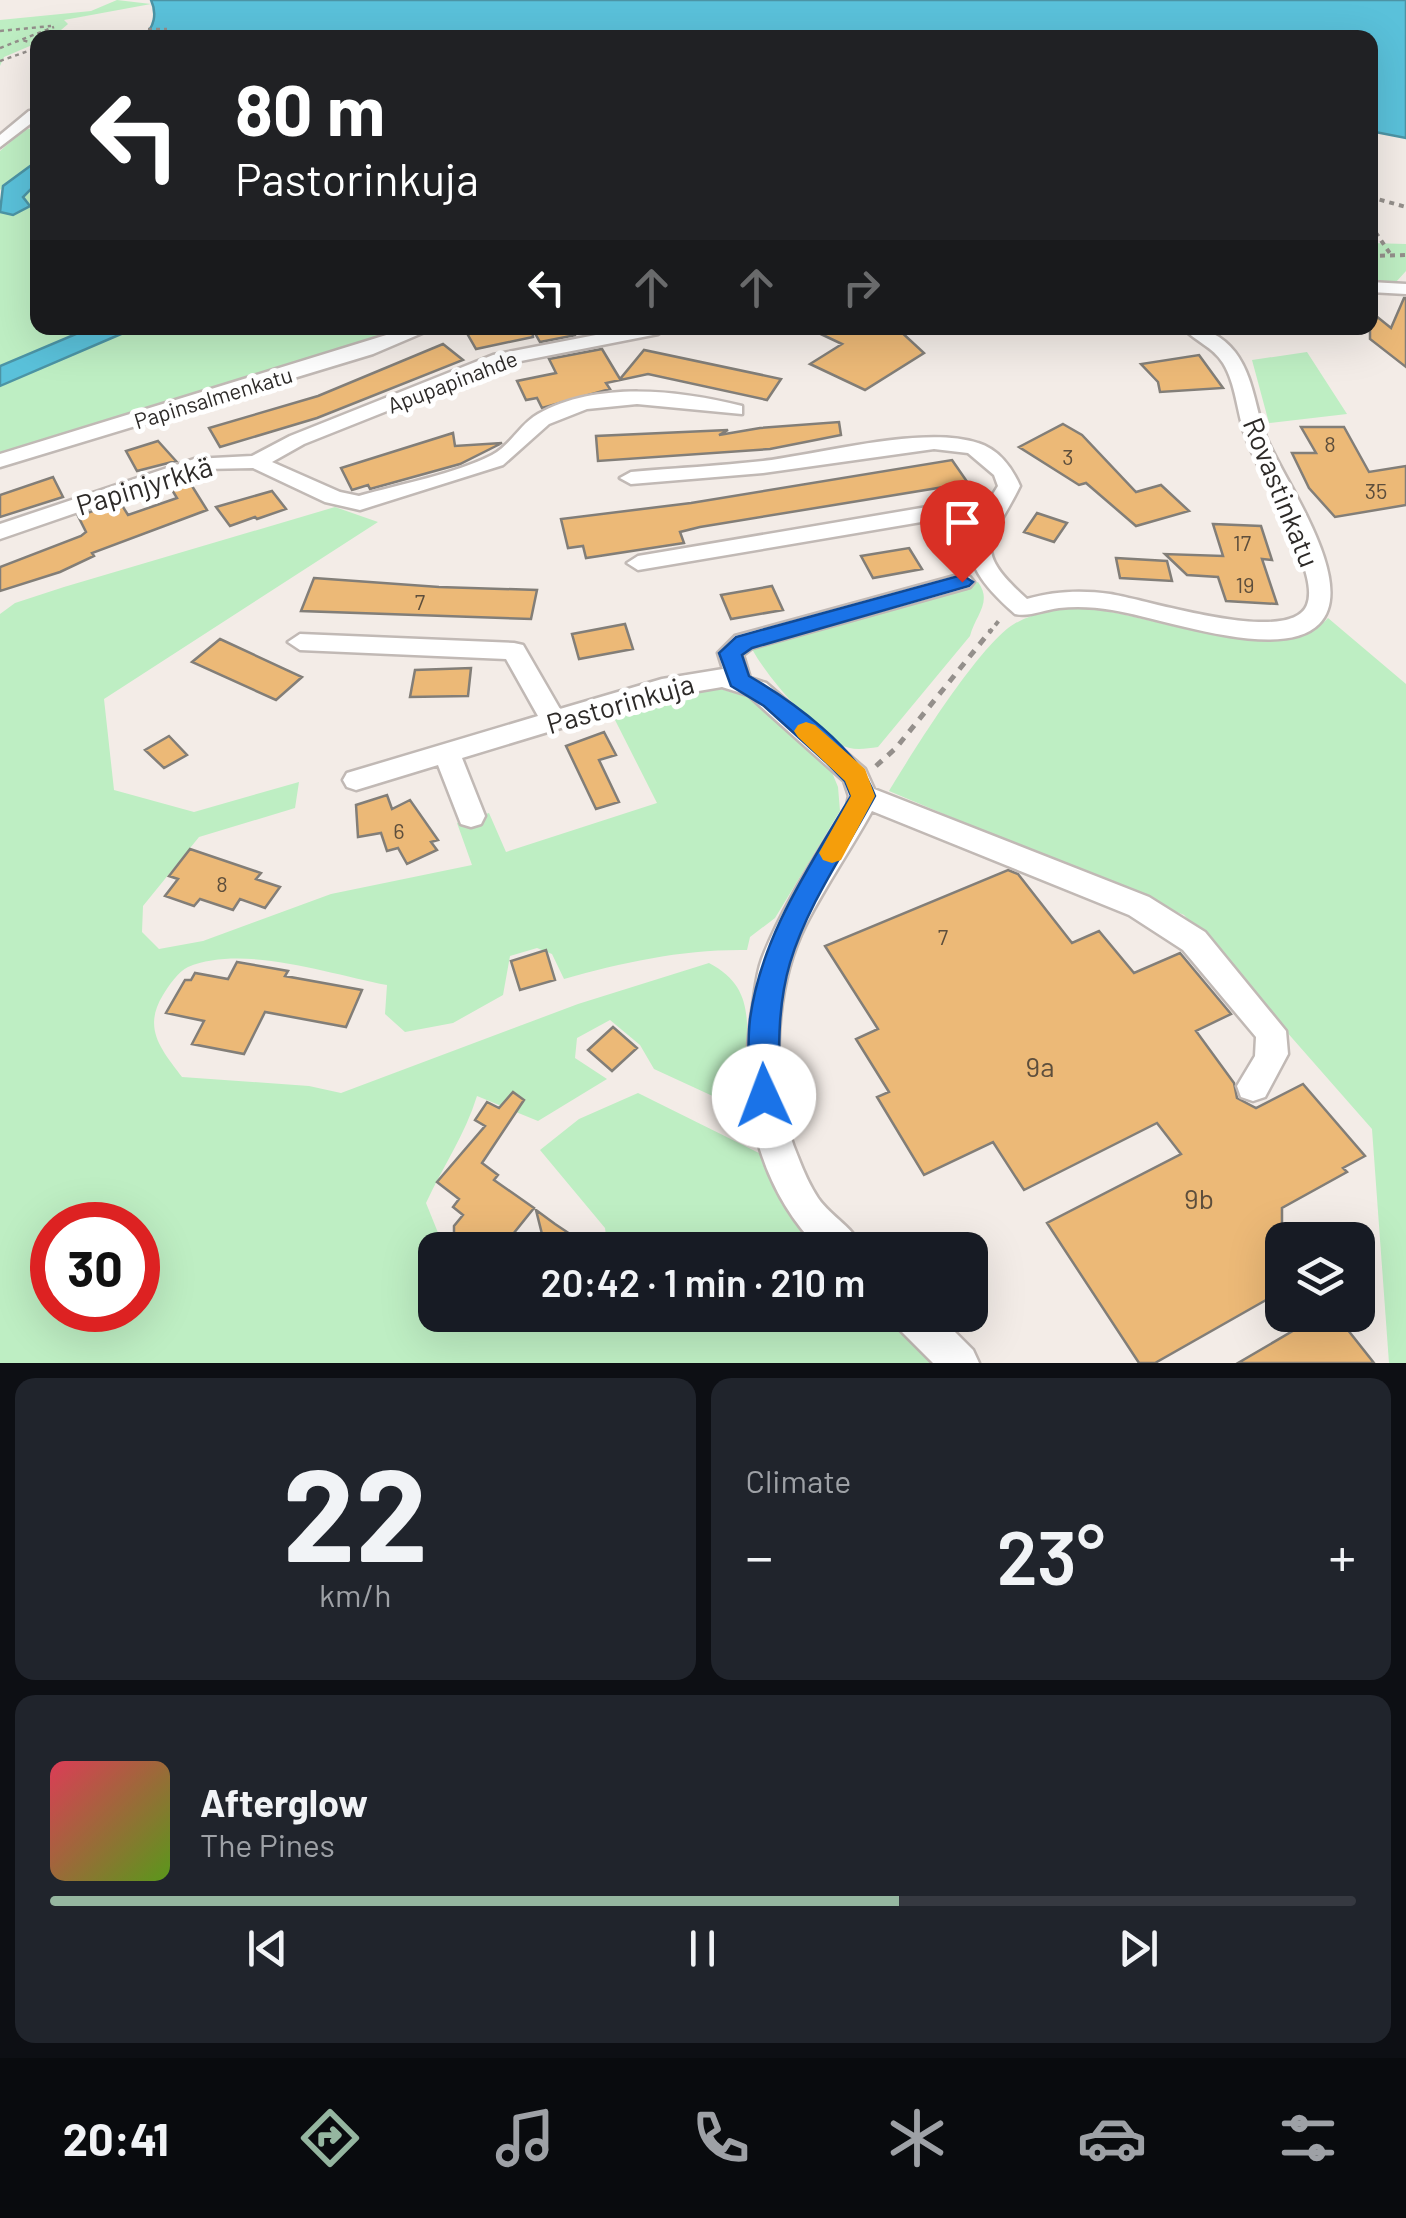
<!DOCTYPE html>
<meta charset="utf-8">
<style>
:root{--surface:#171b24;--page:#20242c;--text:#f1f3f6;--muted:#9ea1a6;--line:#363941;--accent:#95b6a0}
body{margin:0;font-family:Barlow,sans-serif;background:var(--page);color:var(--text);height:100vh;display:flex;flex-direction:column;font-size:38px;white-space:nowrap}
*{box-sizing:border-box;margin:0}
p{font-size:32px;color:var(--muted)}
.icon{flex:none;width:55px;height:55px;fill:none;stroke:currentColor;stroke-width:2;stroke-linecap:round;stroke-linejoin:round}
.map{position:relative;height:1363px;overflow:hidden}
.details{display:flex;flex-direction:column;gap:15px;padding:15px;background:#0d0f14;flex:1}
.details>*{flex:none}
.hud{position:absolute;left:30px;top:30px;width:1348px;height:305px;border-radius:20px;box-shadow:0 10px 40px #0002;background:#202124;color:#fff;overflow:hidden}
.controls{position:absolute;left:1265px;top:1222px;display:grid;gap:20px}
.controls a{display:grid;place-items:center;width:110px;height:110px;border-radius:20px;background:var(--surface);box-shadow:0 10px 40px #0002;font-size:50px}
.speed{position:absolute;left:30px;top:1202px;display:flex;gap:20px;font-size:50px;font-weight:700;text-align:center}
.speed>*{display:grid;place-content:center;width:130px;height:130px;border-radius:50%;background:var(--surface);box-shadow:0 10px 40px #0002;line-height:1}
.speed .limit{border:15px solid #d22;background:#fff;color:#111}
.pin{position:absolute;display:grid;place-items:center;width:85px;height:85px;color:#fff;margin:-102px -42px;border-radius:50% 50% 50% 0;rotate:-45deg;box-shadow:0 0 10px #0007}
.pin .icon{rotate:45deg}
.me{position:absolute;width:110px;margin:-55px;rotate:358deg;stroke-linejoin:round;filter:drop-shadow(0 0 8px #0008)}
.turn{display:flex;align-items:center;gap:35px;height:210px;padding:0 40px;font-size:45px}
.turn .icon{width:130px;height:130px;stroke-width:2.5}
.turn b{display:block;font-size:70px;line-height:85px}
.lanes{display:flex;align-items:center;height:95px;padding:0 40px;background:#0003;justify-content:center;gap:50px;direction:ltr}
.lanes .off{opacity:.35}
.big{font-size:75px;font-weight:600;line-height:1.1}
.details .tile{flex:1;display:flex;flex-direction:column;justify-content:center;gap:15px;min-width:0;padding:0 35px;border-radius:20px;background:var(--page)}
.details .dial{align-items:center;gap:0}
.dial b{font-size:130px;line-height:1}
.song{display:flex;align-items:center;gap:30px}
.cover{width:120px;height:120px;border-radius:15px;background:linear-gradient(135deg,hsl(350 70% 55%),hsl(90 70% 35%))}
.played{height:10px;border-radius:5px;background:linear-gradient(90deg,var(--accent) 65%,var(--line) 65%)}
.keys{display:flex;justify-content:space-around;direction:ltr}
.heat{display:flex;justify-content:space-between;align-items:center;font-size:55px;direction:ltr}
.details .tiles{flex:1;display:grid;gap:15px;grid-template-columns:1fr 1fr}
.tile:last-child{grid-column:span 2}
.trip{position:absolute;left:418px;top:1232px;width:570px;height:100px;border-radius:20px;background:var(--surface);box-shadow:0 10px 40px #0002;font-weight:600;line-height:100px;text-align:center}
.menu{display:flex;height:160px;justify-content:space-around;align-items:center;background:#090b0e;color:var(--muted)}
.menu .icon{width:70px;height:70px}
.menu .on{color:var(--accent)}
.menu b{font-size:45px;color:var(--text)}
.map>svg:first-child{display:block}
.green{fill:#beeec3;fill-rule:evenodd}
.water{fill:#5ac1da;stroke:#4c94a5;stroke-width:2.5}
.building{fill:#ecb977;stroke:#827e78;stroke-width:2.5}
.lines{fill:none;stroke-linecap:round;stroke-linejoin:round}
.minor-casing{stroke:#c1b9b5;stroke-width:5}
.path-far2{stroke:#948f8b;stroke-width:2.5;stroke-dasharray:4 4;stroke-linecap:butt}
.path-far1{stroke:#948f8b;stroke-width:4;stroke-dasharray:5 5;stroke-linecap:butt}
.path{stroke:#948f8b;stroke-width:5;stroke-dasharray:8 8;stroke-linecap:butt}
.minor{fill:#fff;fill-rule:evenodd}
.route{fill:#1a73e8;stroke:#114b97;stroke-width:2.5}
.slow{fill:#f59e0b}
.labels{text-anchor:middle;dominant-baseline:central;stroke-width:10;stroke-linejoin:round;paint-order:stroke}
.far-street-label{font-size:22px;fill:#2d2a28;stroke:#fff}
.number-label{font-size:22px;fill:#5d4e3c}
.street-label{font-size:28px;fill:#2d2a28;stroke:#fff}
.near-number-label{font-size:28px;fill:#5d4e3c}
</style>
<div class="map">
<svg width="1406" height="1363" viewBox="0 0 1406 1363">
<rect width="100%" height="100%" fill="#f3ece7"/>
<path class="green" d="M117,0l34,4 -87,16 4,4 -14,12 -16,2 -1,5 -33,14 -4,9v-46l91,-9z
M37,127v34l-37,29v-39l24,-21z
M37,183l1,145h52l-90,38v-154l13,3 17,-9 -8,-9z
M1370,243l36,1v27l-10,11 -26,1z
M130,328h279l-409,130v-77z
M1307,352l40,62 -78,9 -17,-63z
M335,507l43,15 -274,177 10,91 80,22 105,-30 -4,26 -96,29 -56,69 -1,26 17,17 44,-8 128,-47 141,-29 -15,-42 32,-10 17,39 151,-49 -45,-89 85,-26 23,1 32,9 79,72 7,17 2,24 -65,107 -25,19 -3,13c-63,-1 -123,12 -183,29l-12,-25 -15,-6 -27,8 -7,39 -50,28 -48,9 -20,-18 2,-29c-58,-11 -143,-41 -199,-18 -9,4 -20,19 -25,28 -21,34 -1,55 19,82l127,9 32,7 237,-89 131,-41c40,21 39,50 38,90 -1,20 1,37 -4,57l-89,-41 -14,-24 -30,-25 -33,18 -2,20 32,21 -69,42 -61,-25c-12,39 -34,70 -51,107l19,47h-10v65h452l52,48h-939v-749l15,-11 49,-16zM52,1225h86v85h-86z
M978,582c15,20 -3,34 -8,54l-92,111c-14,2 -27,4 -39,-3 -28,-17 -72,-67 -87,-95z
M1081,608c64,3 199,63 247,10l78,66v679h-17l-17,-234 -188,-214 -295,-124c23,-38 90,-146 125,-167 21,-12 44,-15 67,-16z
M638,1093l127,63 56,94h-213l-3,-22 -65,-78 39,-31z"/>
<path class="water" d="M151,0h1255v138l-36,-7v-93l-1228,-1c13,-9 15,-24 9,-37z
M37,161v22l-14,14 7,9 -17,9 -13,-3 3,-26z
M90,328h45l-135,58v-20z"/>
<path class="building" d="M1404,298h2v69l-36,-28v-28l21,17z
M464,328h77l35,7 -36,7 -8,-14 1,9 -57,12z
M808,328h89l27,25 -59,37 -55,-26 32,-20z
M443,344l20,16 -146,58 -97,29 -11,-19 109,-32z
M602,349l18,30 24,-29 137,29 -14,21 -119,-26 -42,9 4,6 -68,19 -5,-10 -11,2 -9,-19 39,-8 -7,-14z
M1199,355l24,33 -63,4 -2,-10 -17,-18z
M839,422l2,13 -71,14 -172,12 -2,-25 132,-6 -9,5 41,-7z
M1063,424l19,11 54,57 25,-7 28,26 -53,15 -50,-43 -7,2 -60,-38z
M1301,427h43l25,45 37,-6v39l-71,12 -26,-29 -17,-35h24z
M453,433l2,13 47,-3 -42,21 -90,25 -2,-4 -16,5 -11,-22z
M158,441l18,20 -39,10 -11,-20z
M952,460l16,23 -268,44 -20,5 4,11 -98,15 -3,-12 -15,2 -7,-29 130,-16z
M53,477l10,20 -63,20v-22z
M187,478l20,32 -115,43 2,3 -34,16 -60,19v-24l81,-31 5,-4 -8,-16 42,-14 8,13 49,-17 -8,-13z
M272,491l14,18 -29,10 -2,-2 -25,9 -14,-19z
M1037,513l30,10 -13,19 -30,-10z
M1213,524l48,2 11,34 -10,-1 15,45 -51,-3 -8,-24 -31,-2 -22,-21 58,2z
M909,548l13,21 -49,9 -12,-22z
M1116,558l51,3 5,20 -52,-3z
M314,578l125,9 98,3 -6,29 -230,-8z
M772,586l11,24 -52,9 -10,-24z
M625,624l8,25 -54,10 -7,-25z
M220,639l82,38 -26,23 -84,-38z
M471,668l-3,28 -58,1 5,-27z
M604,732l12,23 -17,5 20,42 -23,7 -30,-63z
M169,736l18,19 -23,13 -19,-18z
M387,795l5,14 18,-9 28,40 -7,2 6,8 -30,14 -9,-16 -11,3 -6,-18 -23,4 -2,-32z
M190,849l71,24 -5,6 24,8 -15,21 -25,-9 -7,11 -33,-11 -6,7 -29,-10 13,-17 -9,-3z
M1008,870l10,4 54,69 27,-12 35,42 46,-20 51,61 -35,17 38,52 3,15 19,10 47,-24 62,72 -22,12 4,4 -65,36v83l-127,72h-16l-92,-140 134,-69 -24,-31 -133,67 -31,-48 -69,33 -47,-78 12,-5 -33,-53 22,-10 -53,-83z
M546,950l9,30 -35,10 -9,-29z
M237,962l51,9 -3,5 77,14 -16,37 -81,-15 -21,42 -52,-10 12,-23 -38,-8 19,-33h6l4,-7 33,6z
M613,1027l24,21 -25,23 -24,-21z
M513,1092l11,8 -42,63 16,12 -4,5 40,28 -25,31 -5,-4 -12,15 -17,-8 -10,3 -11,-8v-11l9,-11 -10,-8 6,-8 -22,-17 48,-56 -10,-6 12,-18 12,6z
M536,1210l19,14 39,26h-48z
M1320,1315h16l38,48h-136z"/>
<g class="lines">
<defs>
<path id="minor" d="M29,111h9v7l-38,29v-12z
M1370,282l36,2v10l-36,-2z
M409,328h25l-61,26 -373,113v-13z
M632,328h35l-9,6 -153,30 -201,80 -32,18 68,30 19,4c41,-12 96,-22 133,-41 19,-10 28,-31 46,-41 59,-33 140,-24 204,-8v8l-105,-10 -50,5 -38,15 -46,41 -143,45 -35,-8 -72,-34 -50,1 -203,70v-15l194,-65 58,-3 38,-20 203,-81z
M1183,328c21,-1 38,6 52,24 19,25 20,57 31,85 17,42 93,147 53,187 -38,39 -160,-7 -207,-14 -17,-3 -36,-4 -53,-2 -15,2 -30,9 -44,6 -26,-23 -57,-53 -41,-90l-41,-4 -295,50 -11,-7 11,-7 295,-50 49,6 16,-26 -4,-11 -26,-22 -34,-4 -171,24 -132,11 -11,-6 11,-6c44,-4 88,-6 132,-11 58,-7 161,-36 215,-18 20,6 34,24 42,43 -27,56 -52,60 7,113 27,-8 56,-9 83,-5 35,5 180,53 197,11 8,-20 -9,-54 -17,-73 -13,-33 -33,-64 -45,-97 -8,-23 -9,-51 -22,-72 -10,-16 -28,-22 -40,-35z
M962,574l8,3 4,5 -4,5 -218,61 -9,7 7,23 16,5 99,86 9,20 275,108 56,35 81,99 2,23 -23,43 -12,4 -12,-4 -4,-11 18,-30 1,-19 -73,-87 -54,-35 -257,-104c-21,38 -46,74 -66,113 -33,65 -37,166 -8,233 5,13 12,29 20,41 14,20 36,29 45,52h-43c-63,-64 -82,-152 -68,-239 3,-17 4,-36 10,-52 21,-55 55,-104 85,-154l2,-9 -5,-15 -96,-86 -26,-8 -59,10 -201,61 23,58 -4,8 -10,3 -10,-3 -23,-59 -82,25 -9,-3 -4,-7 4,-7 191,-57 -32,-57 -206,-9 -12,-8 12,-8 214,9 9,2 37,64 102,-30 61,-10 -5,-16 17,-17z
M893,1315h45l35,35 6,13h-46l-35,-35z"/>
</defs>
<use href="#minor" class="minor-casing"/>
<path class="path-far2" d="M148,29h19
M0,31l51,-5
M0,48l54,-21
M0,61l34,-12 -1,-6 -11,-3"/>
<path class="path-far1" d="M1370,197l36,10
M1370,224l21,31
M1370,256l36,-1
M989,633l12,-15"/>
<path class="path" d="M876,766l20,-18 95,-118"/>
<use href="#minor" class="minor"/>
</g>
<path class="route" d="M962,575l11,7 -4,4 -217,62 -10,7 7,21c43,25 109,72 126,120 -29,54 -68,109 -85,167 -13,44 -11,88 -11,133l-5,10 -10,4 -11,-4 -4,-10c0,-25 -2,-52 1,-77 11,-83 60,-153 101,-223l-6,-15 -18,-18 -63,-57 -33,-20 -12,-33 17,-16z"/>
<path class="slow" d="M806,722l9,3 50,44 10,27 -34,64 -9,3 -9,-3 -4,-7 32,-57 -6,-15 -47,-44 -4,-6 4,-6z"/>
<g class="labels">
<g class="far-street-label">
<text transform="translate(452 381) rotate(-21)">Apupapinahde</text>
<text transform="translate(213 397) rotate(-17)">Papinsalmenkatu</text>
</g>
<g class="number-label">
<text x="1330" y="443">8</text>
<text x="1068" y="456">3</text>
<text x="1376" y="490">35</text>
<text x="1242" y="542">17</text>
<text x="1245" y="584">19</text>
<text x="420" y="601">7</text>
<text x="399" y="830">6</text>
<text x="222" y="883">8</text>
<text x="943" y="936">7</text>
</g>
<g class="street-label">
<text transform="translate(144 485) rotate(-17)">Papinjyrkkä</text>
<text transform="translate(1282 492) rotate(68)">Rovastinkatu</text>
<text transform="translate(620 703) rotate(-16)">Pastorinkuja</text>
</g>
<g class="near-number-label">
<text x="1040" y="1066">9a</text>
<text x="1199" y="1198">9b</text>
</g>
</g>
</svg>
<div class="controls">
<a><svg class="icon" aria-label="layers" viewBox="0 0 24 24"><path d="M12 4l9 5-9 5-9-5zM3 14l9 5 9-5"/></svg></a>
</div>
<div class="speed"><div class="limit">30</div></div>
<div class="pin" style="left:962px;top:582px;background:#d93025"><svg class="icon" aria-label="arrive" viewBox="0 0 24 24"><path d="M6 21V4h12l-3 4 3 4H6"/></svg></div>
<svg class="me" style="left:764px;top:1096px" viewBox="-20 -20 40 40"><circle r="19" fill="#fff"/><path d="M0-13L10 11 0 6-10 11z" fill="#1a73e8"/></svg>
<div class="trip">20:42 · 1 min · 210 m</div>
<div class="hud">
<div class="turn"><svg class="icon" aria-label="left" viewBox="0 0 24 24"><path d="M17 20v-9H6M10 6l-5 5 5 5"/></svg><div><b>80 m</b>Pastorinkuja</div></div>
<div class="lanes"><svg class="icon" aria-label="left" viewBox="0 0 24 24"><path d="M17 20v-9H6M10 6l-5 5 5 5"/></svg><svg class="icon off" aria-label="ahead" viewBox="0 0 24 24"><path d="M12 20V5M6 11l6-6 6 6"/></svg><svg class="icon off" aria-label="ahead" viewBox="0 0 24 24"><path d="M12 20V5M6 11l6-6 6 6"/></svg><svg class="icon off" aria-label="right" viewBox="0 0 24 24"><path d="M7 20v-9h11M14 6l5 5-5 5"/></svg></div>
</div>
</div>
<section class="details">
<div class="tiles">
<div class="tile dial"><b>22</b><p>km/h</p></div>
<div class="tile"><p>Climate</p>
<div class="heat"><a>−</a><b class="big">23°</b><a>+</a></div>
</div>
<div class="tile">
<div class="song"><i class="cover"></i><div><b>Afterglow</b><p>The Pines</p></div></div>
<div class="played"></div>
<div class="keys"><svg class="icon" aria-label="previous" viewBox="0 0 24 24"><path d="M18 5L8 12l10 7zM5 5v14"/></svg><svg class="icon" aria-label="pause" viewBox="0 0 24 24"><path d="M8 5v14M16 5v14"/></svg><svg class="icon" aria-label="next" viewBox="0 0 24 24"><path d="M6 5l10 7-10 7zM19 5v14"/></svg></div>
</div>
</div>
</section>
<nav class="menu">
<b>20:41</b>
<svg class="icon on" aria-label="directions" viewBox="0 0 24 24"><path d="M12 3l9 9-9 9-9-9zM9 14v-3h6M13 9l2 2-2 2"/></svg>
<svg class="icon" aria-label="music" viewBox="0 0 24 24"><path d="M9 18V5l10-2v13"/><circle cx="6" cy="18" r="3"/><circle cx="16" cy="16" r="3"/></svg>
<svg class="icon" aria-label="phone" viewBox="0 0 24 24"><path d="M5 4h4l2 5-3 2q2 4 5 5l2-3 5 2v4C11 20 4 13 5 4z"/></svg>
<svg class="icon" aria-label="climate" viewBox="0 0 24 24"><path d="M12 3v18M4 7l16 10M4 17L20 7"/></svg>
<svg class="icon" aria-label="car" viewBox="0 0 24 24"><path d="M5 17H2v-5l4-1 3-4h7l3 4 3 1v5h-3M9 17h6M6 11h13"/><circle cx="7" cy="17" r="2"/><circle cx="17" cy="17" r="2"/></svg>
<svg class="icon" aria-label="filters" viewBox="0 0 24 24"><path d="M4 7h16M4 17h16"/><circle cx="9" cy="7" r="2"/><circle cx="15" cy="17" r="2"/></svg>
</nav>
